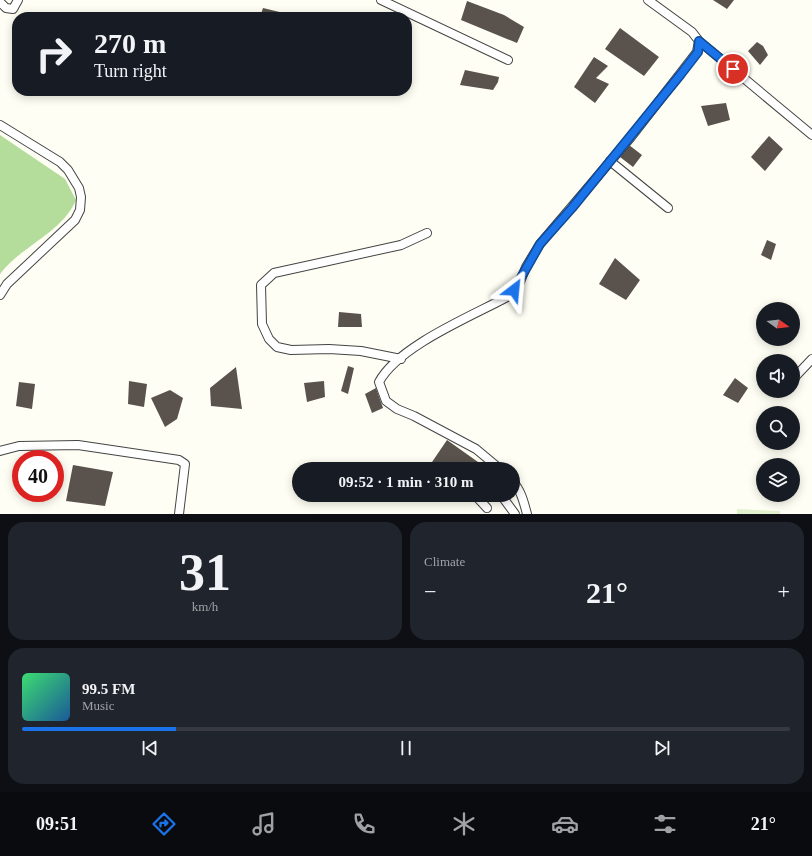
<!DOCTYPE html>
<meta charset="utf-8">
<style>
:root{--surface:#171b24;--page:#20242c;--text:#f1f3f6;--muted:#9ea1a6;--line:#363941;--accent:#1a73e8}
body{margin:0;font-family:"Times New Roman",serif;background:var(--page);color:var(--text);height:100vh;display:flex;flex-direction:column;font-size:15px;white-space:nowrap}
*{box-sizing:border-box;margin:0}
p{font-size:13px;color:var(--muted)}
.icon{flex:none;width:22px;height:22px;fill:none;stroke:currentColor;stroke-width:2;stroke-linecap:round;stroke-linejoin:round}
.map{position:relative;height:514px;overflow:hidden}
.details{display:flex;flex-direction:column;gap:8px;padding:8px;background:#0d0f14;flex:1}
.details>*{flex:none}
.hud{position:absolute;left:12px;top:12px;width:400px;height:84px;border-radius:16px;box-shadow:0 2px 10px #0003;background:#171b24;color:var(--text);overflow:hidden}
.needle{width:26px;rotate:105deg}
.buttons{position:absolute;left:756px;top:302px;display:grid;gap:8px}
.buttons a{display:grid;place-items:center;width:44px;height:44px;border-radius:50%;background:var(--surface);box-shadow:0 2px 10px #0003;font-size:20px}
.speed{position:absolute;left:12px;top:450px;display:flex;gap:8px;font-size:20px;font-weight:700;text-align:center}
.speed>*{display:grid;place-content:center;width:52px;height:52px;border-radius:50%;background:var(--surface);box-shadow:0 2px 10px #0003;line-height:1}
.speed .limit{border:6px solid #d22;background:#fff;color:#111}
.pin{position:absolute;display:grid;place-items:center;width:34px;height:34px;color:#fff;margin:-17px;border:2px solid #fff;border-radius:50%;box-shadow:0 1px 4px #0007}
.me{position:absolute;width:44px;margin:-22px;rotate:29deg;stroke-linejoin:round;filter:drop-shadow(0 0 3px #0008)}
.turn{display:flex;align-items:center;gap:14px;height:84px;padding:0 16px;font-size:18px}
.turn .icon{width:52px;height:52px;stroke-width:2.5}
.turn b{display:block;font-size:28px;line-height:34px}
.big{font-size:30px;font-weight:600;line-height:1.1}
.details .tile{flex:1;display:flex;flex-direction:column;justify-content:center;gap:6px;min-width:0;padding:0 14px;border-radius:16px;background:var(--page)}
.details .dial{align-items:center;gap:0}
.dial b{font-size:52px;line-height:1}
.song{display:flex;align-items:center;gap:12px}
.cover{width:48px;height:48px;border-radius:6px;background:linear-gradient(135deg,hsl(140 70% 55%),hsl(210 70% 35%))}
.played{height:4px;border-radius:2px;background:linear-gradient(90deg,var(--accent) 20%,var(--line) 20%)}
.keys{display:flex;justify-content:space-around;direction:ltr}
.heat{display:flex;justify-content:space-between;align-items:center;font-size:22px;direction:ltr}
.details .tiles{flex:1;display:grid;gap:8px;grid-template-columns:1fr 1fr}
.tile:last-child{grid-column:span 2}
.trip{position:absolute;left:292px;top:462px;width:228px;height:40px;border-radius:20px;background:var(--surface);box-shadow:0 2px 10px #0003;font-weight:600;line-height:40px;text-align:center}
.tab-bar{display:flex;height:64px;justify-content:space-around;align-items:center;background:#090b0e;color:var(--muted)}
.tab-bar .icon{width:28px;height:28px}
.tab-bar .selected{color:var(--accent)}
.tab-bar b{font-size:18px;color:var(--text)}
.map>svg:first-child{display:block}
.forest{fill:#b4dc9b}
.pitch{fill:#e3f2ce}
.building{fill:#5a534d}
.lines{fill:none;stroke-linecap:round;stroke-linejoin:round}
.minor-casing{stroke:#444;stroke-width:10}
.minor{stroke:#fff;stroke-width:8}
.route-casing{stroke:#114b97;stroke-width:10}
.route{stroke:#1a73e8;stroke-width:7}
</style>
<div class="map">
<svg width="812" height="514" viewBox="0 0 812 514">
<rect width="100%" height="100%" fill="#fffef4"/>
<path class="forest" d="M0,135l65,44 11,21c-14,33 -55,46 -76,74z"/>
<path class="pitch" d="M737,509l43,2v3h-43z"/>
<path class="building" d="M713,0h21l-7,9z
M467,1l37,14 20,12 -7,16 -56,-23z
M263,8l33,8v1h-36z
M620,28l39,29 -15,19 -39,-27z
M757,42l6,4 5,9 -8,10 -12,-14z
M594,57l14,9 -12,12 13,6 -14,19 -21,-16z
M465,70l34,7 -1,5 -5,8 -33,-5z
M726,103l4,17 -22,6 -7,-20z
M769,136l14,13 -18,22 -14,-14z
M629,145l13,10 -9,12 -13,-10z
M767,240l9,4 -5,16 -10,-5z
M615,258l25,22 -14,20 -27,-16z
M339,312l22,2 1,13h-24z
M348,366l6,2 -6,26 -7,-3z
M236,367l6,42 -31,-3 -1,-18z
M735,378l13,10 -10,15 -15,-8z
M129,381l18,3 -3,23 -16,-3z
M324,381l1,16 -18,5 -3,-19z
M19,382l16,2 -3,25 -16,-3z
M376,388l7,20 -11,5 -7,-19z
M170,390l13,8 -6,21 -12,8 -14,-29z
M447,440l31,22 -5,7h-32l-9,-7z
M73,465l40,7 -8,34 -39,-5z"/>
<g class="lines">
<defs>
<path id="minor" d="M381,0l127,60
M0,2l6,6 7,1 5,-9
M699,41l113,94
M0,125l60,37 8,8 11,18 2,9 -1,13 -5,10 -68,64 -7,11
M610,161l58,47
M401,359l-40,-8 -32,-2 -38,1 -14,-3 -8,-8 -7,-15 -1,-39 13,-12 127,-28 26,-12
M793,379l19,-20
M0,451l19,-5 59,-1 101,15 6,4 -6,50
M500,469l-24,-20 -62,-33 -17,-7 -11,-8 -7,-19c19,-36 93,-66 128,-85l13,-15 6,-15 14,-23 91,-107 66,-85 2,-11 -7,-9 -44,-32
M513,482c8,8 11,21 14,32
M475,495l12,13
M501,495l14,19"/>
</defs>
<use href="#minor" class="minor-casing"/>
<use href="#minor" class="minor"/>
</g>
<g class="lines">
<defs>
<path id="route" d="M514,290l26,-46 32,-36 109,-134 17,-22 1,-11 34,28"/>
</defs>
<use href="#route" class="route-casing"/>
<use href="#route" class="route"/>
</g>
</svg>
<div class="buttons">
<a><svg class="needle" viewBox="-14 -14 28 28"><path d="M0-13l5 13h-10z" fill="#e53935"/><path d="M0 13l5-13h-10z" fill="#9ea1a6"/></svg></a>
<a><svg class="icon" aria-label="sound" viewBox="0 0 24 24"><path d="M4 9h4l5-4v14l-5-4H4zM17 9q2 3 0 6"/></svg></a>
<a><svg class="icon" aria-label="search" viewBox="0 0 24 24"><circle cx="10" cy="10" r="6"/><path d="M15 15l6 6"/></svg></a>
<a><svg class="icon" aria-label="layers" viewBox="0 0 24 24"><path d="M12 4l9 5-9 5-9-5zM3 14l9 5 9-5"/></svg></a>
</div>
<div class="speed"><div class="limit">40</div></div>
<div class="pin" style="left:733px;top:69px;background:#d93025"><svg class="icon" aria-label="arrive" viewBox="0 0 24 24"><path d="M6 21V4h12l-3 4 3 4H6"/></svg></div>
<svg class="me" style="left:514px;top:290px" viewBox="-20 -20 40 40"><path d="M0-17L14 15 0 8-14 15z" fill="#1a73e8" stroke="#fff" stroke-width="4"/></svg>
<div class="trip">09:52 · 1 min · 310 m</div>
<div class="hud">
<div class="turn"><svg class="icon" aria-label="right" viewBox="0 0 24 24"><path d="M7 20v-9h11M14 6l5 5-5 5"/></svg><div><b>270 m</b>Turn right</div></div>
</div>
</div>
<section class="details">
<div class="tiles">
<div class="tile dial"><b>31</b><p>km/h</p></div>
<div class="tile"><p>Climate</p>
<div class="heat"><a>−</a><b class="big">21°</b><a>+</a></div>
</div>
<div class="tile">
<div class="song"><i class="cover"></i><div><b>99.5 FM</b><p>Music</p></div></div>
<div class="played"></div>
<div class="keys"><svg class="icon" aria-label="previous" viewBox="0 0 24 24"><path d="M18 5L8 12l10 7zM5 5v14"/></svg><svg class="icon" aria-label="pause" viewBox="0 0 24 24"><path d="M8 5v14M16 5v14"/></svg><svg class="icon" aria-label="next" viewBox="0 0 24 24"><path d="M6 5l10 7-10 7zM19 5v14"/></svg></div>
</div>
</div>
</section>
<nav class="tab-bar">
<b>09:51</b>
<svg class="icon selected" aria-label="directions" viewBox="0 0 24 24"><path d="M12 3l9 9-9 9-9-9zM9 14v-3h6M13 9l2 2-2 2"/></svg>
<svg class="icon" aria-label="music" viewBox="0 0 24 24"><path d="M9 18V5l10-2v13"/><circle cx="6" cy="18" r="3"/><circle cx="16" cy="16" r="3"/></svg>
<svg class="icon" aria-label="phone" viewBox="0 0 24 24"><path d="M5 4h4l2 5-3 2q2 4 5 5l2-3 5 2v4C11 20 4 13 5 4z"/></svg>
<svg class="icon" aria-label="climate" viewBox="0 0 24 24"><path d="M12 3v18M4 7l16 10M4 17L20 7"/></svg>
<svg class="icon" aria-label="car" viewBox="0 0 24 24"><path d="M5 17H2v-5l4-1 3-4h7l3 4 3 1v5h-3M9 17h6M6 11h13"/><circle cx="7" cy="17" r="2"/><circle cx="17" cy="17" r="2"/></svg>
<svg class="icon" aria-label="filters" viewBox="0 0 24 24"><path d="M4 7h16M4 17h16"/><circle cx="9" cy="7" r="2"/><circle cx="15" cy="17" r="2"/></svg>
<b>21°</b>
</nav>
